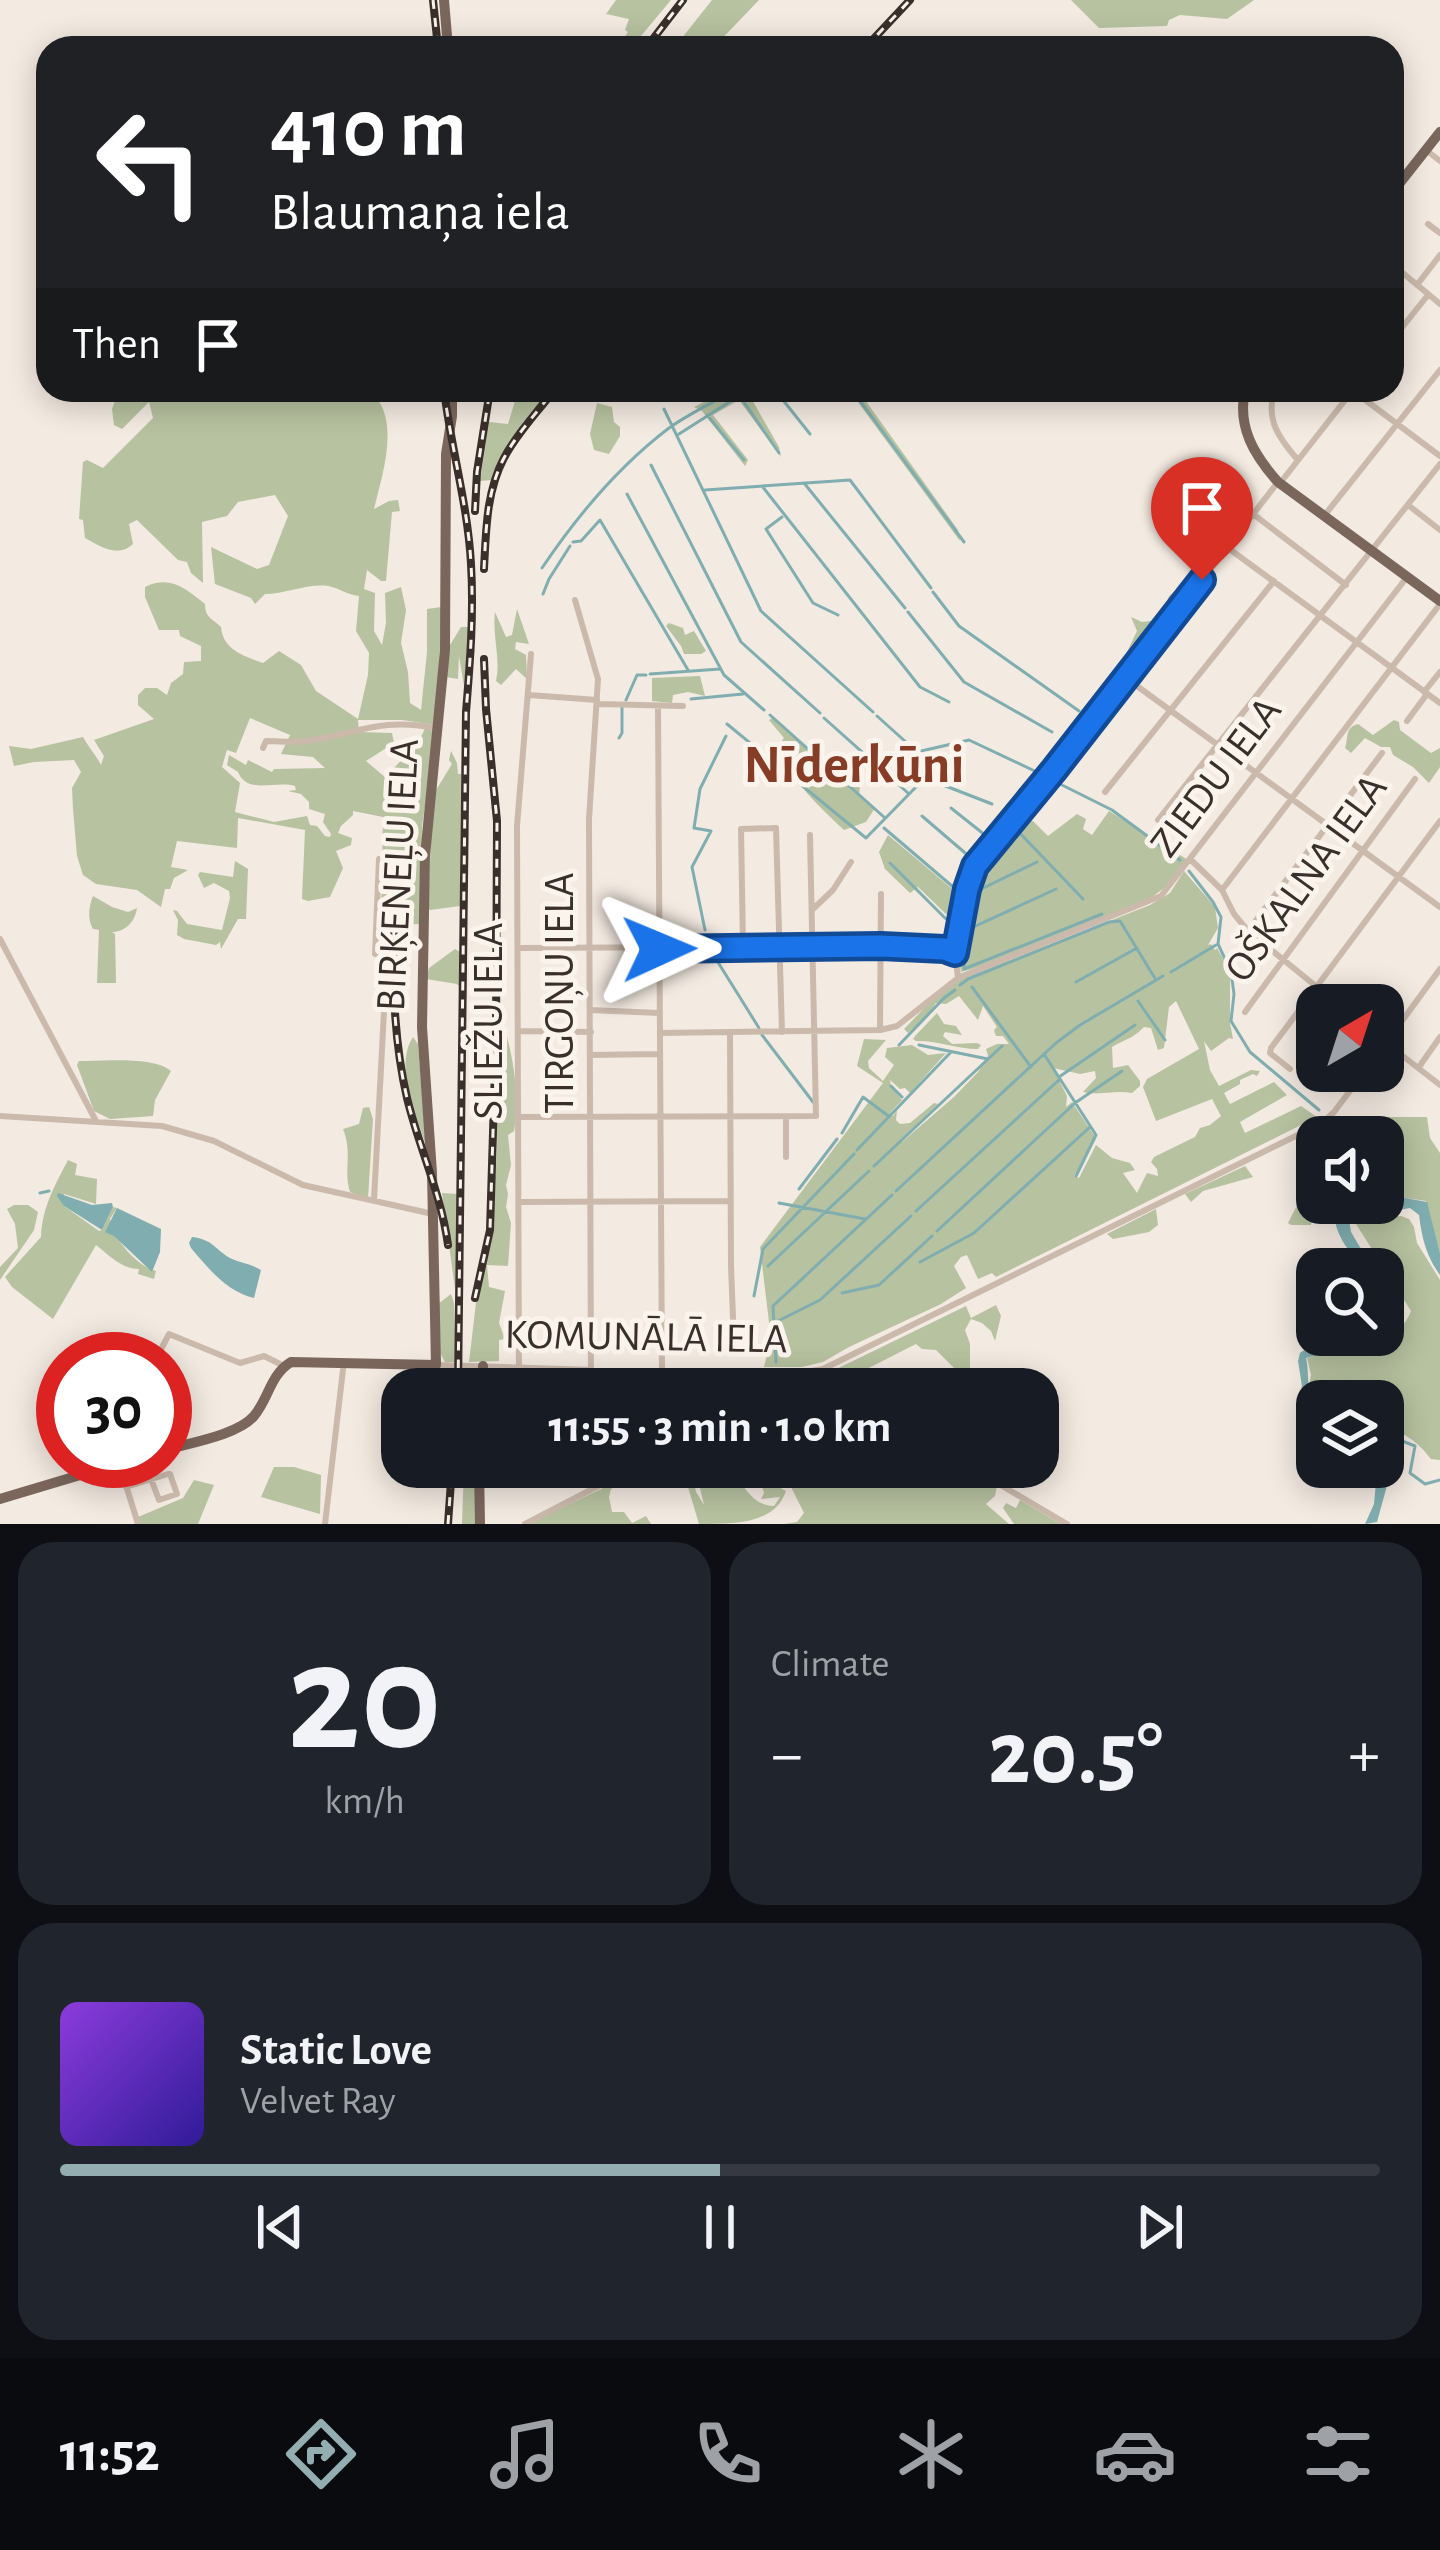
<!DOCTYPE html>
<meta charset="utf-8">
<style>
:root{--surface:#171b24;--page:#20242c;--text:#f1f3f6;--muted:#9ea1a6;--line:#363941;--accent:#93adb0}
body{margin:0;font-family:"Alegreya Sans",sans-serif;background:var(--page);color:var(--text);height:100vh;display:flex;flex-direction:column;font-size:45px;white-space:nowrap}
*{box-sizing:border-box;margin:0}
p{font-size:39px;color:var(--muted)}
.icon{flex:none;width:66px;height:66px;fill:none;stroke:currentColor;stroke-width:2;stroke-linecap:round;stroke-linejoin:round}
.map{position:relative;height:1524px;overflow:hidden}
.details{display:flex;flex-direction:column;gap:18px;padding:18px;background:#0d0f14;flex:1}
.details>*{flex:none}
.top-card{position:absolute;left:36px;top:36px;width:1368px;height:366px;border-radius:36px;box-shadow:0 6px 30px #0003;background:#202124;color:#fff;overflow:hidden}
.needle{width:78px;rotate:39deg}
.tools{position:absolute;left:1296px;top:984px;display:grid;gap:24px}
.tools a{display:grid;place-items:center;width:108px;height:108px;border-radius:24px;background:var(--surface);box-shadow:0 6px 30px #0003;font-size:60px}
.speed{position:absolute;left:36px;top:1332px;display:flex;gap:24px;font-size:60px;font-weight:700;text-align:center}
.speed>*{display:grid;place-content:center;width:156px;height:156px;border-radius:50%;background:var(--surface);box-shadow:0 6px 30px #0003;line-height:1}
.speed .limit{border:18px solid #d22;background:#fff;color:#111}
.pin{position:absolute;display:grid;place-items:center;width:102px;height:102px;color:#fff;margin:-123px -51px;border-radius:50% 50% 50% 0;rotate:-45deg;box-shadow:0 0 12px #0007}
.pin .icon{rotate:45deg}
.me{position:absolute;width:132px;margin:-66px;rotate:89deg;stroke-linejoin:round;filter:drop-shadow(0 0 9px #0008)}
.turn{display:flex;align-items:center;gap:42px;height:252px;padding:0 36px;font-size:54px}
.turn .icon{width:156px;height:156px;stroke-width:2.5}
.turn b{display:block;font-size:84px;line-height:102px}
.then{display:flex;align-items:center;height:114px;padding:0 36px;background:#0003;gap:24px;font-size:45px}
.big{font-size:90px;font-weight:600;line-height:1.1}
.details .widget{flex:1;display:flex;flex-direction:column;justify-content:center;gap:18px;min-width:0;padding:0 42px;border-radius:36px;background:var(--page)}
.details .dial{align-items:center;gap:0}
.dial b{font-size:156px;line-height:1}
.song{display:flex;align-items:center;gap:36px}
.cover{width:144px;height:144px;border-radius:18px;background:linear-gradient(135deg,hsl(270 70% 55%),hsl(250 70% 35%))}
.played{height:12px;border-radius:6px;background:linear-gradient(90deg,var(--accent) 50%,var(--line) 50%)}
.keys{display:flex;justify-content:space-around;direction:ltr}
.heat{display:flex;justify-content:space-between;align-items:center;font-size:66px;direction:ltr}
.details .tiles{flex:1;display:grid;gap:18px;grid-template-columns:1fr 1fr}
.widget:last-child{grid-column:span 2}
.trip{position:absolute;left:381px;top:1368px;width:678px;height:120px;border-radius:36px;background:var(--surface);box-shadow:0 6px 30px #0003;font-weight:600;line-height:120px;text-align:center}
.tabs{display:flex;height:192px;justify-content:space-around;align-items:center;background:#090b0e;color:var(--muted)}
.tabs .icon{width:84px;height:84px}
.tabs .current{color:var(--accent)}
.tabs b{font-size:54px;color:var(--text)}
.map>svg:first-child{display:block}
.green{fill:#b7c2a0;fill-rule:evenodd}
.water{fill:#80aeb0}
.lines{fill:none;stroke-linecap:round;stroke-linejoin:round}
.stream{stroke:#80aeb0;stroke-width:3}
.minor{stroke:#cbbaac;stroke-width:6}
.major{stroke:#7b665c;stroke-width:10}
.rail-casing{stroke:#3a2f2b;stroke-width:8}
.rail{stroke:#faf4ed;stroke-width:3;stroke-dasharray:9;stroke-linecap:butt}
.route-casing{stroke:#114b97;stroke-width:30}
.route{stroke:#1a73e8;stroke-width:21}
.labels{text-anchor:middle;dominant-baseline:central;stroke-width:10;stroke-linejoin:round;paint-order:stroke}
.street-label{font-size:42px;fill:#3a2f2b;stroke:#faf4ed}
.district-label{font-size:54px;font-weight:bold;fill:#873c25;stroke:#faf4ed}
</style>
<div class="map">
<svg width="1440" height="1524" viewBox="0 0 1440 1524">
<rect width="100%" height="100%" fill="#f3eae1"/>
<path class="green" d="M616,0h55l-40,48h-14l11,-16 -3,-2 4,-11 -23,-5z
M712,0h47l-46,48h-39z
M1071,0h183l-27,19 -47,-4 -11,5 -2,6 -68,2z
M119,390h249c35,25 14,85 6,119l15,-8 9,-1 2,11 -8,1 -6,69h-5l-14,-11 -3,19 11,4 -1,38 8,14 4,-22 -1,-30 16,-6 5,23 -5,33 7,29 2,31 11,7 6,-58v-43l15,-2 -6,118 -34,-5h-44l1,12 33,1 2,10 -28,18 20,17c13,-19 31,-28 39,-50l11,4 -14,94 -2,98 -20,1 2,22 -7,8 1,-30 -15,-2 2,-106 -30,-6v4l-12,11 -3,7 14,5 -1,7 -15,6 7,17 -13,29 -22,4 -6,-2 3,-69 -67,-12 -1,30 -60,-7 -6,26 17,3 -14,8 -4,11h-5l-4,18 -24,-17 -41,-6 -13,-9 -6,-19 -4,-47 -1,-21 9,-16 -7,-12 -40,2 -20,4 -5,-20 22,3 52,-12c6,11 13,18 18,28l3,-9 -10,-16 60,-21 -16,-14v-10l7,-7h12l10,7 4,-12 12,-9 1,-12 17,-1v-15l-21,-10 -1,-6h-20l-14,-33v-10c25,-12 40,1 60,17 0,14 7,14 16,23 2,23 23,29 42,36l16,-12 22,14 15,26 42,28 10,-44 1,-22 -13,-22 3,-35c-11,-1 -20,-8 -31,-10 -19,-3 -43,8 -63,8l-10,10 -4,-6 -36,-14 -4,-37 46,22 12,-4 19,-49 -13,-21 -37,7 -11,14 -25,6 1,61 -12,-10 -4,-11 -9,-2 -41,-40 -8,4 4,20c-15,14 -32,3 -48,-6l-2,-18 -4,-1 4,-57 4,-2 16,8 50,-50 -4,-16 -27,27 -8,-4 -2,-16zM250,718l40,17 -9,19 32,3 12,11 -51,1 -2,3 -24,-12 -2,5 -17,-10 -2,10 11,7c9,23 38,8 57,14l1,4 -8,1 13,3 8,8v7l16,5 -2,8 8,12 -1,3 -5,-1 -8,-10 -7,-1 -3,-9 -33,6 -39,-10 5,-29 -18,-16 5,-17 9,3z
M525,390h25l-27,32 -32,58 -11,1 9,-59 19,2 7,-23h5z
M726,390h30l-5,8 28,49 2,10 -42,-57 -26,15 35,45 -3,6 -43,-55 -8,-4z
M849,390h9l100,140 2,11z
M597,403l15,4 2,15 6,5v9l-11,18 -15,-4 -4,-16z
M1182,585l6,9 -55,72 -8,-10 12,-25 -6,-14 11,5 17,-2 10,-24z
M517,609l12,35 -13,-2 -1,7 11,6 1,24 -11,-10 -15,16 -5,-4c5,-23 -4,-45 -1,-69l11,25 6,-2z
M669,623l14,5 2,7 9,-4 12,20 -5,3h-17l-3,-8 -15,-20z
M461,627h9l-6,59 -5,-30 -1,23 -12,-2 4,-32z
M700,676l5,20 -17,-4 -15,3 -1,8 -20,-2v-23z
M774,717l76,69 3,-4 7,6 -1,6 16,14 -9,14 -22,8c-28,-27 -55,-49 -63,-88l3,-4 -15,-18z
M1394,720l5,2 1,8 31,23 9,-5v19l-11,16 -16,-16 -20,-12 -3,-8h-9l-16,-9 -14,15 -6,-5c4,-10 -1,-20 13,-24l15,11z
M451,751l6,12 1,11h3l-1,132 -30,4 -2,-2 5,-113 19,-31 -3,-4z
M1109,811l79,49 -24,28 -17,13 -164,65 -22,6c-5,-22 5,-84 16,-103 11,-19 27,-36 41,-53l8,6 7,-1 15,15 29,-22 9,5 -3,10 9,6z
M888,835l69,58 -9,23 -30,-29 -8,6 -25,-24 -6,-17z
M235,861l13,8 -2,50h-8l-17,30 -1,-7 -4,3 -32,-6 -7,-4 1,-15 -5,-10 4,1 10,13 35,6 8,-32 -1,-7 -15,-8 -10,5 -6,-13 2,-3 33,5z
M1184,871l31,36 3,21 -10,17 3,-1 4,6 2,-2 13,24v51l3,16 -4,-1 -18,13 -7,-10 6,29 9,16 32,-16 9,1 -3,5 -4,-2 -13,6v4l-16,9 6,11 44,-22 13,13 -47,27 5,11 56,-27 16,11 -321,160 -4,-4 -14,6 -11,-24 -6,2 -7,9 12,22 -25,16 -92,43 -26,15 -21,5h-38l7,-28 -11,-92 123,-164 -26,-17 7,-27 22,1 -18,21 1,7 14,13 11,-16 -9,-8 2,-9 25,-3 16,10 18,-2 -36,40 -5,-5 -5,1 -10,-9 1,6 11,14 -12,13 3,3 4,-6 -1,10 4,4 10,-1 24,-20 4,1 -38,36 2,2 53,-46 23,-24 10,-16 -2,-7 11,-5h12l-6,-8h-7l-2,-6 3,-3 -14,-21 -5,14 -19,-24 -13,8 -10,-1 -9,13 -19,17 -4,-4 28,-29 29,-21 189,-74 20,-12zM1176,1001l23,48 -52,30 -4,8 13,34 56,-22 9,17 -11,9 -10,3 -5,9 -41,20 -3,5 6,7 1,7 -11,-3 -10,20 -14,-20 12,-3 -5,-7 -18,-5 -16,-13 -17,33 -5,-2 22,-38 -24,-36 -6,5 1,-11 -14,-28 27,6 15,-3 1,7 -13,14c18,4 30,-2 49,1l8,-7v-5l-12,-16 -15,3 -1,-21c15,-9 19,-7 32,-20l7,1 7,22 6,-2 5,-41z
M93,896l19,11 16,5 9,-4c-2,14 -12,24 -25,24l3,2 1,49h-19l2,-53 -6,-1c-6,-10 -4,-23 0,-33z
M455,949l7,4 -1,36 -4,-5 -31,-5 3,-11z
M937,1013l7,11 12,2 6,9 -17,-3 -2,4 9,8 25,-1 4,2 -3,4c-21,0 -43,-9 -62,-8l-3,-2 3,-4z
M498,1036l9,1c8,30 12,64 7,94l-6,4 3,30 -5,20 2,9 -2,13 5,16 -3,43 -21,-1 2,22 16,4 -6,32 6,16 -6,1v21l-30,1 8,-68 10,-30 10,-109z
M413,1037l5,7 8,101c-10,-31 -32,-79 -13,-108z
M79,1061c25,0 75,-5 92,10l-16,29 -2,16 -43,3 -16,-8 -17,-46z
M369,1107l4,12 -5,79 -18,-6c-7,-22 3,-38 -7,-63l16,-5 4,-16z
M1344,1117h83l3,21 10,15v100l-14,-52 -26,-4 -17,5v-65h-48z
M68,1160l9,4 -2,11 22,4 -1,25 -32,-10v12l35,25 3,-1 11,-23 4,1 -7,11c4,20 26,47 46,52l-2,8 -16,-5 1,-5c-17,0 -29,-13 -43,-24l-43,74 -41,-32 -7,-10 36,-40c1,-29 14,-52 27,-77z
M1245,1166l8,11 -50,14 -12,11 -6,-8z
M1317,1166v33l-6,26h-20l-3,-2z
M442,1193l16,1 -3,95z
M14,1205h14l10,7 -4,18 -34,50v-13l18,-19 -3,-24 -8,-15z
M1156,1209l2,16 -9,7 -36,7 -6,-5z
M1401,1216l8,3 5,8 3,16 23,37v180l-9,-1c-14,-18 -26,-26 -48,-33v-25h-66v3l-9,-10 3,-19 -4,-17 25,-8h10l-1,5c27,-7 59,-15 70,-44l-55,-87 20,-6z
M451,1294l3,9 2,59h-11l-7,-13v-45z
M996,1305l5,11 -6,25 -4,-10 -9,-8 -11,-4 -6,11 5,14v40l-34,-34 -14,-1 -6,-5 -59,30 -9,15 -23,-8 -3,-5 144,-70 5,12z
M274,1467h20l27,8 -1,39 -59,-17z
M464,1467h13l-1,57h-14z
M639,1467h12l-40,22 -2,8 3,15h12l8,11 14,-7 5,8h-123l73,-35z
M682,1467h9l5,25 8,13 -9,-38h12l7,8 11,6 3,-4 -6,-10h8c13,17 22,39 44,39l6,-9 -19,2 3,-6 -7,-23 4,-2 12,16 13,7c-11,33 -51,33 -87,33z
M787,1467h176l34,19 -2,10 -9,8 23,20h-225l13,-2 7,-9 -12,-24z
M194,1480l20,5 -16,39h-57l-3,-7 45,-19z
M1020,1500l41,24h-47l-11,-16 3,-5 10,5z"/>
<path class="water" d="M58,1193l34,12 20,-2 1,4 -11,23 -38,-24 -7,-10z
M1400,1197l27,5 13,51v22c-14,-19 -18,-37 -21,-60l-9,-7 -39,7 -16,-1 -6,5 2,13 22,37h-11c-4,-9 -11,-16 -17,-24 -28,-46 12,-35 37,-42 6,-2 12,-5 18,-6z
M117,1208l44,21 -1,23 -8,20 -38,-36 -9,-4z
M192,1237c22,3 21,11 38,21 10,5 22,6 31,12l-7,28c-27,-6 -46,-30 -63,-50l-2,-5z
M1356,1335h19c-25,17 -41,15 -69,23 4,16 -1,38 11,46v21c-2,-11 -15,-15 -19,-27l4,-12 -4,-25 2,-8c17,-13 40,-8 56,-18z
M1383,1431l12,6 1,16 -19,69 -12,2 9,-20 2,-22 10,-28z"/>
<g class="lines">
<path class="stream" d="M775,390l35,44
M852,390l112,152
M739,395l40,58
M664,409l97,202 112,101
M707,415l37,45
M679,434l69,-44
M651,465l90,177 79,71
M804,483l101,125
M762,486l158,201 29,15
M705,490l145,-10 81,108
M627,494l97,181 40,35
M782,517l-16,12 47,74 25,12
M573,542l8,-1 19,-21 88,150
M542,568c35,-52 77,-102 127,-140 20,-14 44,-26 66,-38
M933,592l26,34 120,85
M543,594l6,-15 21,-33
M908,612l56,70 88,50
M650,674l70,-5
M691,699l52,-5
M626,700l11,-25h9
M770,715l115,103
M877,716l40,36 52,-12 72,34 -26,32
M824,718l84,75
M727,724l139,114 50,-51
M619,738l3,-5v-25
M919,752l10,17v5l-7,7
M925,778l67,26
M1052,780l60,30 68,50
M1040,794l-62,78 -11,41 -3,56 138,-55
M951,808l39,31
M922,816l49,42
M1014,827l69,72
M884,828l75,64
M890,863l55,55 5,2 17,-54 44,-54
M1189,871l24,31 8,15 -3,27 13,28 3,22 -3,27 19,31 69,58
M973,893l64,-31
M705,930l-13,-63 19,-36 -17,-3 6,-39 26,-53
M967,930l89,-41
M706,936l1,4
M711,951l48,77
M1171,972l45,-27
M1076,982l61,-34
M960,985l8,-6 141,-57 11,-1 36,59
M972,987l59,80
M1138,1001l27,39
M762,1035l51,67
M899,1045l45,-47 11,-8
M919,1045l69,14
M1044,1054l52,81 -20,41
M1059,1077l76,-52
M891,1086l11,11
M1333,1126l9,11
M842,1133l21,-36 24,18
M857,1150l94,-98
M874,1166l128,-120
M799,1189l38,-50
M896,1191l160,-148 24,-18 83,-49
M40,1193l9,-2
M779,1203l86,16
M916,1211l144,-132
M937,1231l138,-128 47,-32
M920,1262l54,-29 116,-106
M768,1266l101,-95
M842,1293l37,-8 53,-49
M754,1296l9,-47 91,-95
M776,1322l44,-22 91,-84
M776,1362l-3,-56 119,-111
M1397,1439l18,7 -5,27 15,11 15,-4"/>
<path class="minor" d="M1426,150l14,11
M1428,224l12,9
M1392,264l48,40
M1417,285l23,-30
M1392,340l36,-45
M1274,390c-8,30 4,47 23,69
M1352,390l88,66
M1189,465l157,120
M1281,482l72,-92
M1408,505l32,25
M1324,516l116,-146
M1228,548l212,155
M575,600l23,79 -9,140 2,570
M1126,678l314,229
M1424,692l16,-20
M529,695l68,5
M598,704l85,2
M658,706l4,666
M1407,721l20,-27
M263,748l3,-7c13,0 28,2 40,0 49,-7 77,-24 129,-13
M1105,792l169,-211
M1158,820l282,-356
M1190,859l32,31 12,24 14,17 91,74
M1222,890l218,-286
M812,910l21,-20 18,-28
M1248,931l134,-178
M0,939l96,182
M518,948l363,-2 63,3 11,4
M743,948l-2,-119 35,-1 6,204
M960,977l201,-81 246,-319
M590,1010l69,3
M1245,1012l170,-233
M880,1030l1,-136
M519,1031l72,1
M730,1032l1,234 3,77
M660,1033l220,-3 17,-4 61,-48 -3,-25 4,-27 16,-61 151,-187 152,-196
M1386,1043l54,42
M1383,1047l57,-78
M590,1055l69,-1
M1419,1067l21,-30
M1290,1069l-20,-16 1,-5 169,-227
M0,1116l162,10 52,15 89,44 130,29
M519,1117l297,-1 -6,-281
M786,1157v-40
M374,1200l13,-245 -12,-1 4,-95
M520,1202l211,-1
M156,1359l13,-25 71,29 24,-7 20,10
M438,1365l343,11 42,-7 499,-246 12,-11 31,-41
M656,1372v17
M519,1389l-2,-563 14,-172
M790,1389l17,-8 4,-8 26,16
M119,1463l19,61
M590,1467l3,20
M970,1467l97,57
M126,1487l42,-13h2l7,20 -18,6 -8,-21
M325,1524l19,-163
M525,1524l110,-57"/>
<path class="major" d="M444,0l4,48
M1392,193l48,-61
M1245,390c-8,37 9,65 33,92l162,119
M483,1366v23
M165,1450c24,-7 73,-15 89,-34 15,-18 16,-41 37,-54l145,3 -4,-192 -10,-146 3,-171 20,-206 1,-196 6,-38v-26
M479,1467l1,57
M0,1499l127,-38"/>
<defs>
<path id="rail" d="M433,0l5,48
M646,48l37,-48
M865,48l45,-48
M444,390c7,58 24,116 27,174 3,50 -1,99 -5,148l-8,677
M475,511l2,-39 13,-82
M484,569c2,-37 2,-77 20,-111 13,-25 33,-45 50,-68
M394,927c-2,57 0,115 13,171 12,50 34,95 41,147
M475,1298l15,-68 6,-195 1,-214 -11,-112 -2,-50
M448,1524l4,-57"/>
</defs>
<use href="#rail" class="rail-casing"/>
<use href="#rail" class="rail"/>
</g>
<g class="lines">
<defs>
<path id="route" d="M659,949l222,-3 63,3 11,4 12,-64 8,-23 79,-96 148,-190"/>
</defs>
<use href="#route" class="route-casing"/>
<use href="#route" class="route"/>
</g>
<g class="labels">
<g class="street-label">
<text transform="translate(1216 777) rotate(-53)">ZIEDU IELA</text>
<text transform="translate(398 875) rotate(-87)">BIRĶENEĻU IELA</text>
<text transform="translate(1306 878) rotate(-54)">OŠKALNA IELA</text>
<text transform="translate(560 993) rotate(-90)">TIRGOŅU IELA</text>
<text transform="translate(489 1021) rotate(-90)">SLIEŽU IELA</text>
<text transform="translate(646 1337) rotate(1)">KOMUNĀLĀ IELA</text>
</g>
<g class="district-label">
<text x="854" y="766">Nīderkūni</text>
</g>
</g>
</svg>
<div class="tools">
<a><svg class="needle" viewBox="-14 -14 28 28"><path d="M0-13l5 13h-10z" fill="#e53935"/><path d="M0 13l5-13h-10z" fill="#9ea1a6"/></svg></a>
<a><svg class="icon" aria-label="sound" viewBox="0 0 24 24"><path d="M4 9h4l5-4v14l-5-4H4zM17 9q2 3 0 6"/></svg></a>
<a><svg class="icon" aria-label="search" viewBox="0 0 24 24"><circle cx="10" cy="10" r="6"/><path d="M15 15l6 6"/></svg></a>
<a><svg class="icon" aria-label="layers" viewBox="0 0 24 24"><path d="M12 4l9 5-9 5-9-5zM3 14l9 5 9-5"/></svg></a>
</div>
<div class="speed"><div class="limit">30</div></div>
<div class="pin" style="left:1202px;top:580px;background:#d93025"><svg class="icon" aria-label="arrive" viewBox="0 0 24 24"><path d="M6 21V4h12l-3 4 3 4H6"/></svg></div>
<svg class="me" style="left:659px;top:949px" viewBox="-20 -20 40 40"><path d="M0-17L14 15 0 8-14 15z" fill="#1a73e8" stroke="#fff" stroke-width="4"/></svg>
<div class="trip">11:55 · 3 min · 1.0 km</div>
<div class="top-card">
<div class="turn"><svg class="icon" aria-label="left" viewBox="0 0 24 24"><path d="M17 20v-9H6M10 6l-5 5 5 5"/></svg><div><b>410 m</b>Blaumaņa iela</div></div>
<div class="then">Then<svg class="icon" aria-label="arrive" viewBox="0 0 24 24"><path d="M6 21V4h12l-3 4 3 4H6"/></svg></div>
</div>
</div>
<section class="details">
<div class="tiles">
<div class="widget dial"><b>20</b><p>km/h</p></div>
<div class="widget"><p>Climate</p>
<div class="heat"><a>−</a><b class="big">20.5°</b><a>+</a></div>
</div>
<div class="widget">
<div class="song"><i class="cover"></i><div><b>Static Love</b><p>Velvet Ray</p></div></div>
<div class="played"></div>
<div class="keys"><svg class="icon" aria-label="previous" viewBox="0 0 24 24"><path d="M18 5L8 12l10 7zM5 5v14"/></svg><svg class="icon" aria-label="pause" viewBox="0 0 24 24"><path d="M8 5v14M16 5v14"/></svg><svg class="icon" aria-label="next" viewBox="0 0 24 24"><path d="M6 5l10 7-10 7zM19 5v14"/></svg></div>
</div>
</div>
</section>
<nav class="tabs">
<b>11:52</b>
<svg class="icon current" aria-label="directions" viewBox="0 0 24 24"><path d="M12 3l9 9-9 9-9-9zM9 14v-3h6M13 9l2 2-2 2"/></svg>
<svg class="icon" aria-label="music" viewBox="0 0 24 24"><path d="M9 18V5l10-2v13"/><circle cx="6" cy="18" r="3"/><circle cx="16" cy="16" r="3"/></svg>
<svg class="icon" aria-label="phone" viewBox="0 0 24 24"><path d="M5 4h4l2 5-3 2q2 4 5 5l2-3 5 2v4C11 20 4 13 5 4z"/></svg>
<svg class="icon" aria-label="climate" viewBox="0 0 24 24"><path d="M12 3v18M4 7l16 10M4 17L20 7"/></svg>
<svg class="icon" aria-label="car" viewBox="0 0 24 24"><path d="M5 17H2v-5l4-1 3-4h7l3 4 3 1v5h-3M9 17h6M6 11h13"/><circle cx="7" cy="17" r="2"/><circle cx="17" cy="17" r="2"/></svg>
<svg class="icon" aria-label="filters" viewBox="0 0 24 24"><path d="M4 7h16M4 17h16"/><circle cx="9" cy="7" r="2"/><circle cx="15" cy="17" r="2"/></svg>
</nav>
